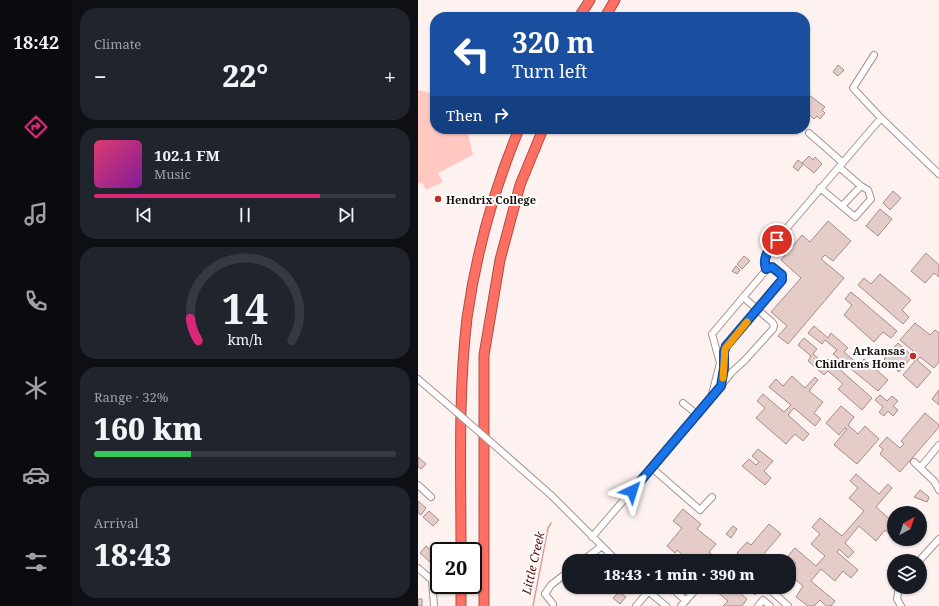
<!DOCTYPE html>
<meta charset="utf-8">
<style>
:root{--surface:#171b24;--page:#20242c;--text:#f1f3f6;--muted:#9ea1a6;--line:#363941;--accent:#db2777}
body{margin:0;font-family:"Noto Serif",serif;background:var(--page);color:var(--text);height:100vh;display:flex;flex-direction:column;font-size:15px;white-space:nowrap}
*{box-sizing:border-box;margin:0}
p{font-size:13px;color:var(--muted)}
.icon{flex:none;width:22px;height:22px;fill:none;stroke:currentColor;stroke-width:2;stroke-linecap:round;stroke-linejoin:round}
.map{position:relative;flex:1;overflow:hidden}
.drawer{display:flex;flex-direction:column;gap:8px;padding:8px;background:#0d0f14;width:346px}
.drawer>*{flex:none}
.banner{position:absolute;left:12px;top:12px;width:380px;height:122px;border-radius:16px;box-shadow:0 1px 3px #0004;background:#1a4fa0;color:#fff;overflow:hidden}
.needle{width:26px;rotate:40deg}
.controls{position:absolute;left:469px;top:506px;display:grid;gap:8px}
.controls a{display:grid;place-items:center;width:40px;height:40px;border-radius:50%;background:var(--surface);box-shadow:0 1px 3px #0004;font-size:20px}
.speed{position:absolute;left:12px;top:542px;display:flex;gap:8px;font-size:20px;font-weight:700;text-align:center}
.speed>*{display:grid;place-content:center;width:52px;height:52px;border-radius:50%;background:var(--surface);box-shadow:0 1px 3px #0004;line-height:1}
.speed .limit{border:2px solid #111;border-radius:6px;background:#fff;color:#111}
.pin{position:absolute;display:grid;place-items:center;width:34px;height:34px;color:#fff;margin:-17px;border:2px solid #fff;border-radius:50%;box-shadow:0 1px 4px #0007}
.me{position:absolute;width:44px;margin:-22px;rotate:41deg;stroke-linejoin:round;filter:drop-shadow(0 0 3px #0008)}
.turn{display:flex;align-items:center;gap:14px;height:84px;padding:0 16px;font-size:18px}
.turn .icon{width:52px;height:52px;stroke-width:2.5}
.turn b{display:block;font-size:28px;line-height:34px}
.then{display:flex;align-items:center;height:38px;padding:0 16px;background:#0003;gap:8px;font-size:15px}
.big{font-size:30px;font-weight:800;line-height:1.1}
.drawer .widget{flex:1;display:flex;flex-direction:column;justify-content:center;gap:6px;min-width:0;padding:0 14px;border-radius:16px;background:var(--page)}
.drawer .dial{align-items:center;gap:0}
.dial svg{height:104px;overflow:visible;fill:none;stroke:var(--line);stroke-width:7;stroke-linecap:round;text-anchor:middle}
.dial text{fill:var(--text);stroke:none}
.song{display:flex;align-items:center;gap:12px}
.cover{width:48px;height:48px;border-radius:6px;background:linear-gradient(135deg,hsl(340 70% 55%),hsl(290 70% 35%))}
.played{height:4px;border-radius:2px;background:linear-gradient(90deg,var(--accent) 75%,var(--line) 75%)}
.keys{display:flex;justify-content:space-around;direction:ltr}
.heat{display:flex;justify-content:space-between;align-items:center;font-size:22px;direction:ltr}
.charge{height:6px;border-radius:3px;background:linear-gradient(90deg,#34c759 32%,var(--line) 0)}
.trip{position:absolute;left:144px;top:554px;width:234px;height:40px;border-radius:16px;background:var(--surface);box-shadow:0 1px 3px #0004;font-weight:800;line-height:40px;text-align:center}
main{display:flex;flex:1;min-height:0}
.tab-bar{display:flex;flex-direction:column;width:72px;justify-content:space-around;align-items:center;background:#090b0e;color:var(--muted)}
.tab-bar .icon{width:28px;height:28px}
.tab-bar .on{color:var(--accent)}
.tab-bar b{font-size:18px;color:var(--text)}
.map>svg:first-child{display:block}
.green{fill:#ffc8c0}
.lines{fill:none;stroke-linecap:round;stroke-linejoin:round}
.stream{stroke:#e39d94;stroke-width:1.5}
.building{fill:#e6ccc8;stroke:#a48c88}
.minor-casing{stroke:#ab928e;stroke-width:8}
.highway-casing{stroke:#ad4e45;stroke-width:11}
.minor{stroke:#fff;stroke-width:6}
.highway{stroke:#fe7063;stroke-width:9}
.minor-bridge-casing{stroke:#ab928e;stroke-width:8;stroke-linecap:butt}
.minor-bridge{stroke:#fff;stroke-width:6}
.route-casing{stroke:#114b97;stroke-width:10}
.route{stroke:#1a73e8;stroke-width:7}
.slow{stroke:#f59e0b;stroke-width:7}
.poi-dot{fill:#bf302a;stroke:#fff;stroke-width:1.5}
.labels{text-anchor:middle;dominant-baseline:central;stroke-width:4;stroke-linejoin:round;paint-order:stroke}
.poi-label{font-size:11px;font-weight:bold;fill:#160e0c;stroke:#fff;text-anchor:start}
.water-label{font-size:12px;font-style:italic;fill:#5c0808;stroke:#fff}
</style>
<main>
<nav class="tab-bar">
<b>18:42</b>
<svg class="icon on" aria-label="directions" viewBox="0 0 24 24"><path d="M12 3l9 9-9 9-9-9zM9 14v-3h6M13 9l2 2-2 2"/></svg>
<svg class="icon" aria-label="music" viewBox="0 0 24 24"><path d="M9 18V5l10-2v13"/><circle cx="6" cy="18" r="3"/><circle cx="16" cy="16" r="3"/></svg>
<svg class="icon" aria-label="phone" viewBox="0 0 24 24"><path d="M5 4h4l2 5-3 2q2 4 5 5l2-3 5 2v4C11 20 4 13 5 4z"/></svg>
<svg class="icon" aria-label="climate" viewBox="0 0 24 24"><path d="M12 3v18M4 7l16 10M4 17L20 7"/></svg>
<svg class="icon" aria-label="car" viewBox="0 0 24 24"><path d="M5 17H2v-5l4-1 3-4h7l3 4 3 1v5h-3M9 17h6M6 11h13"/><circle cx="7" cy="17" r="2"/><circle cx="17" cy="17" r="2"/></svg>
<svg class="icon" aria-label="filters" viewBox="0 0 24 24"><path d="M4 7h16M4 17h16"/><circle cx="9" cy="7" r="2"/><circle cx="15" cy="17" r="2"/></svg>
</nav>
<section class="drawer">
<div class="widget"><p>Climate</p>
<div class="heat"><a>−</a><b class="big">22°</b><a>+</a></div>
</div>
<div class="widget">
<div class="song"><i class="cover"></i><div><b>102.1 FM</b><p>Music</p></div></div>
<div class="played"></div>
<div class="keys"><svg class="icon" aria-label="previous" viewBox="0 0 24 24"><path d="M18 5L8 12l10 7zM5 5v14"/></svg><svg class="icon" aria-label="pause" viewBox="0 0 24 24"><path d="M8 5v14M16 5v14"/></svg><svg class="icon" aria-label="next" viewBox="0 0 24 24"><path d="M6 5l10 7-10 7zM19 5v14"/></svg></div>
</div>
<div class="widget dial"><svg viewBox="0 0 100 80">
<path d="M14 69A42 42 0 1 1 86 69"/>
<path d="M14 69A42 42 0 0 1 8 52" stroke="#db2777"/>
<text x="50" y="56" font-size="32" font-weight="700">14</text>
<text x="50" y="72" font-size="11">km/h</text>
</svg></div>
<div class="widget"><p>Range · 32%</p><b class="big">160 km</b><div class="charge"></div></div>
<div class="widget"><p>Arrival</p><b class="big">18:43</b></div>
</section>
<div class="map">
<svg width="521" height="606" viewBox="0 0 521 606">
<rect width="100%" height="100%" fill="#fdf2f0"/>
<path class="green" d="M0,90l17,4v35h32l6,26 -35,18 5,9 -17,8 -4,-8 -4,2z"/>
<g class="lines">
<path class="stream" d="M115,606l15,-78 3,-5"/>
</g>
<path class="building" d="M420,65l6,5 -6,6 -5,-4z
M387,92l20,15 -3,3 3,3 -5,6 -3,-3 -3,3 -9,-8z
M391,156l4,4 2,-3 7,7 -8,9 -12,-10z
M380,160l5,4 -5,7 -5,-4z
M475,191l8,7 -11,12 -7,-7z
M462,209l12,10 -14,17 -12,-10z
M410,221l23,20 -18,20 -8,-6 -4,4 23,19 -56,66 -10,-8 9,-10 -16,-14 30,-34 -20,-18 21,-25 8,7z
M508,253l13,12v12l-5,-4 -9,10 -14,-12z
M326,256l6,5 -8,8 -5,-5z
M318,266l4,4 -3,4 -5,-3z
M462,274l31,26 -9,10 7,7 -6,7 -45,-39 6,-7 7,6z
M433,292l46,39 -6,7 -8,-6 -9,10 -30,-27 8,-10 -7,-6z
M497,323l15,12 5,-5 4,3v29l-5,6 -14,-11 -3,3 14,12 -14,16 -14,-13 12,-14 -4,-3 -12,14 -15,-13 14,-16 12,11 3,-3 -13,-11z
M396,326l14,12 3,-5 17,15 -4,4 15,13 5,-6 24,21 -10,11 -45,-37 4,-4 -12,-10 -3,4 -14,-11z
M386,338l13,11 -4,5 12,10 3,-5 44,39 -10,12 -24,-21 5,-5 -15,-13 -4,4 -16,-14 3,-5 -13,-11z
M374,376l13,12 10,-11 3,3 -9,11 14,11 -9,11 7,6 -6,7 -21,-18 -6,7 21,19 -6,7 -8,-7 -9,10 -30,-26 9,-10 -8,-7 6,-7 21,18 7,-7 -22,-18 7,-8 7,7z
M521,390v15l-7,-6z
M462,395l7,6 5,-5 6,5 -5,5 5,4 -5,6 -5,-5 -4,5 -5,-4 4,-5 -8,-7z
M423,406l13,11 -6,8 10,9 7,-8 14,13 -22,25 -23,-19 13,-16 -2,-1 -6,7 -13,-12z
M507,413l14,12v2l-39,45 -20,-18 3,-5 -4,-3 8,-9 13,11 4,-4 -3,-3z
M340,449l15,12 -9,10 7,7 -6,7 -23,-19 7,-7 7,6 3,-3 -7,-6z
M0,457l8,7 -5,5 -3,-2z
M438,474l23,20 9,-10 4,4 -16,19 18,16v11l-2,2 -7,-6 -9,11 -17,-15 -14,17 9,9 -6,6 -9,-9 -2,3 21,18 -7,8 -8,-7 -8,10 -14,-12 -10,12 24,20 -4,5h-5l-6,-6 -6,6h-6l-12,-9 7,-11 -14,-12v-3l7,-8 -8,-7 7,-8 21,18 9,-10 -14,-12 9,-10 -8,-7 8,-9 22,18 22,-25 -15,-13 9,-10 -8,-7z
M502,490l8,6 1,2 -2,4 -13,-5z
M0,501l8,7 -5,7 -3,-2z
M265,509l18,15 -4,5 19,15 -7,8 11,9h-31l-12,-11 -2,3 -8,-7 15,-18 -9,-7z
M11,511l10,9 -6,6 -10,-9z
M351,524l12,10 -18,21 3,2 -4,4h-20l2,-2 -7,-6 10,-11 4,3z
M315,526l4,3 -6,9 -5,-4z
M8,546l10,9 -6,7 -10,-9z
M293,587h22l14,12 -5,7h-19l5,-5z
M328,587h16l-7,8z
M201,592l7,5 -6,7 -7,-6z
M0,599h4v7h-4z"/>
<g class="lines">
<defs>
<path id="minor" d="M456,55l-21,33 28,30 58,56
M391,133l33,29
M421,167l22,19
M402,188l35,29 16,-18 -3,-9 -7,-4 -19,20
M349,269l-2,-5 3,-14 113,-132
M0,379l28,24
M294,394l8,-31 -8,-29 55,-65 5,-2 10,8 1,4 -57,67c-4,9 -2,25 -4,36
M265,403l15,12
M83,451l51,45 65,65
M496,462l20,19 5,9
M234,468l48,42 12,-13
M502,468l19,-23
M0,485l13,12
M174,537l117,-136 23,-29 13,-12 28,-31 1,-4 -2,-3 -29,-25
M164,561l20,-15
M501,561l20,-22
M0,568l14,12 2,26
M225,587l23,19
M253,587l15,14
M349,587l21,19
M481,587l-2,12 4,7
M135,604l-8,-10 6,-9 18,-14
M218,606l12,-14
M263,606l17,-19
M340,606l5,-6 7,6"/>
<path id="highway" d="M161,17l11,-17
M187,17l10,-17
M43,551c0,-77 -3,-156 6,-233 9,-64 27,-129 52,-189
M43,606v-21
M66,606v-251l16,-95 20,-75 23,-56"/>
</defs>
<use href="#minor" class="minor-casing"/>
<use href="#highway" class="highway-casing"/>
<use href="#minor" class="minor"/>
<use href="#highway" class="highway"/>
<defs>
<path id="minor-bridge" d="M28,403l55,48"/>
</defs>
<use href="#minor-bridge" class="minor-bridge-casing"/>
<use href="#minor-bridge" class="minor-bridge"/>
</g>
<g class="lines">
<defs>
<path id="route" d="M214,491l89,-105 3,-18v-16l2,-6 56,-66v-5l-10,-8 -6,2c-4,-12 3,-20 11,-29"/>
</defs>
<use href="#route" class="route-casing"/>
<use href="#route" class="route"/>
<path class="slow" d="M305,378l2,-29 22,-27"/>
</g>
<g class="poi-dot">
<circle cx="20" cy="199" r="4"/>
<circle cx="495" cy="356" r="4"/>
</g>
<g class="labels">
<g class="poi-label">
<text x="28" y="199">Hendrix College</text>
<text x="487" y="350" text-anchor="end">Arkansas<tspan x="487" dy="13">Childrens Home</tspan></text>
</g>
<g class="water-label">
<text transform="translate(115 563) rotate(-77)">Little Creek</text>
</g>
</g>
</svg>
<div class="controls">
<a><svg class="needle" viewBox="-14 -14 28 28"><path d="M0-13l5 13h-10z" fill="#e53935"/><path d="M0 13l5-13h-10z" fill="#9ea1a6"/></svg></a>
<a><svg class="icon" aria-label="layers" viewBox="0 0 24 24"><path d="M12 4l9 5-9 5-9-5zM3 14l9 5 9-5"/></svg></a>
</div>
<div class="speed"><div class="limit">20</div></div>
<div class="pin" style="left:359px;top:240px;background:#d93025"><svg class="icon" aria-label="arrive" viewBox="0 0 24 24"><path d="M6 21V4h12l-3 4 3 4H6"/></svg></div>
<svg class="me" style="left:214px;top:491px" viewBox="-20 -20 40 40"><path d="M0-17L14 15 0 8-14 15z" fill="#1a73e8" stroke="#fff" stroke-width="4"/></svg>
<div class="trip">18:43 · 1 min · 390 m</div>
<div class="banner">
<div class="turn"><svg class="icon" aria-label="left" viewBox="0 0 24 24"><path d="M17 20v-9H6M10 6l-5 5 5 5"/></svg><div><b>320 m</b>Turn left</div></div>
<div class="then">Then<svg class="icon" aria-label="right" viewBox="0 0 24 24"><path d="M7 20v-9h11M14 6l5 5-5 5"/></svg></div>
</div>
</div>
</main>
